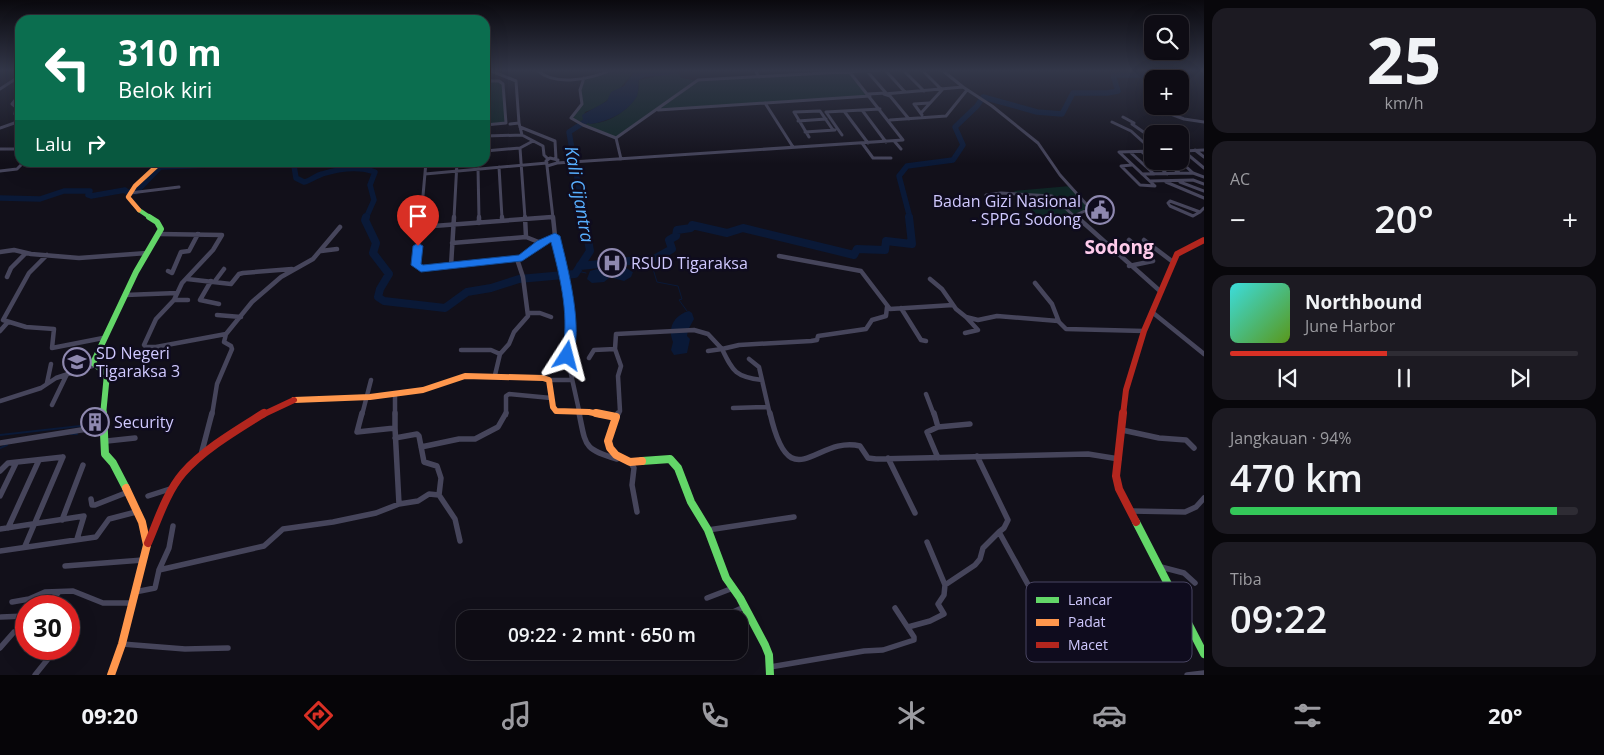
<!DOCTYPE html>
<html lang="id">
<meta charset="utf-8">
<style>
:root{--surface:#0e0c14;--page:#1c1a22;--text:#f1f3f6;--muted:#9b9ba0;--line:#2e2c34;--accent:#d93025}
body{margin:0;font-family:"Open Sans",sans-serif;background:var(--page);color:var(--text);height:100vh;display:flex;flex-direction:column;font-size:19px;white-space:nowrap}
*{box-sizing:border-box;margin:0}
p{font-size:16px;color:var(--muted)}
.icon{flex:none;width:28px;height:28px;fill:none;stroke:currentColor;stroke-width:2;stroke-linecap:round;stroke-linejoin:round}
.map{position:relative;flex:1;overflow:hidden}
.details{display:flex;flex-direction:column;gap:8px;padding:8px;background:#08070b;width:400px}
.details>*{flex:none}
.top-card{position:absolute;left:15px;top:15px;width:475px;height:152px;border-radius:15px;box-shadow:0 5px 20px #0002,0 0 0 1px var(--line);background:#0b6e4f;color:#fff;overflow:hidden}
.controls{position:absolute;left:1144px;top:15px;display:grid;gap:10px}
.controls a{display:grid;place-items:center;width:45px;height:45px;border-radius:10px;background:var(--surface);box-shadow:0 5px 20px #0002,0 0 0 1px var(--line);font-size:25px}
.speed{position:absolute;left:15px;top:595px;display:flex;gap:10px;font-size:25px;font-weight:700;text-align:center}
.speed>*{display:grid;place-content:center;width:65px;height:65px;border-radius:50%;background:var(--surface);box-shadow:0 5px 20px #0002,0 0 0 1px var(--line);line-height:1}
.speed .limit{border:8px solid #d22;background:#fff;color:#111}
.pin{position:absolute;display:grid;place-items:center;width:42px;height:42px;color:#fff;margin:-51px -21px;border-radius:50% 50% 50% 0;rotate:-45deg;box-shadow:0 0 5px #0007}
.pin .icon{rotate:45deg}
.me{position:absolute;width:55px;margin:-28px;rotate:9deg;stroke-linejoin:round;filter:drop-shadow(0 0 4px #0008)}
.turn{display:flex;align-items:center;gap:18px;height:105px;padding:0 20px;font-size:22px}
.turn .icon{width:65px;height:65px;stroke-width:2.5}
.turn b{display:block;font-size:35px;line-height:42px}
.then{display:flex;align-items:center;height:48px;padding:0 20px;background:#0003;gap:10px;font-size:19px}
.big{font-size:38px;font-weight:600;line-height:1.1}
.details .widget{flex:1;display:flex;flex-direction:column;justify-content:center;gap:8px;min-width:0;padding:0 18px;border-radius:15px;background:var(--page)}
.details .dial{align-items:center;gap:0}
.dial b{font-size:65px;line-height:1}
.song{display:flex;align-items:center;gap:15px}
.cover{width:60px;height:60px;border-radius:8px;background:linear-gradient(135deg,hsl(180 70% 55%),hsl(90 70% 35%))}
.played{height:5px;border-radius:2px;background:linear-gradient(90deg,var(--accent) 45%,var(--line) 45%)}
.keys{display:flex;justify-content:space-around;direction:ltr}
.heat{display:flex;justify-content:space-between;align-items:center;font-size:28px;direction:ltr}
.charge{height:8px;border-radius:4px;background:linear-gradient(90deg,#34c759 94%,var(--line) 0)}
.trip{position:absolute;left:456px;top:610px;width:292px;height:50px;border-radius:15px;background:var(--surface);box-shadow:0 5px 20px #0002,0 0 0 1px var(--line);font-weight:600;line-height:50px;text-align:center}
.menu{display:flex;height:80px;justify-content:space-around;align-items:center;background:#060508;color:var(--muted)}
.menu .icon{width:35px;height:35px}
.menu .current{color:var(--accent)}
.menu b{font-size:22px;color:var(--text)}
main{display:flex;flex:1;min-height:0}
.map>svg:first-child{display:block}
.green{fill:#0f2525}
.water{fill:#0a1937}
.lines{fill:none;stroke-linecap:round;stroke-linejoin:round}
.stream-far1{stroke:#0a1937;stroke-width:1}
.stream{stroke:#0a1937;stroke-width:2}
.river-far1{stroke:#0a1937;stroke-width:5.5}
.river{stroke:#0a1937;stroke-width:8}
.street-far2{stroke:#46455b;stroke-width:3}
.street-far1{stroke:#46455b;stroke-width:4.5}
.street{stroke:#46455b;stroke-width:5.5}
.fast-far2{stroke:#63d668;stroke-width:4.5}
.fast-far1{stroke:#63d668;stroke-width:6}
.fast{stroke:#63d668;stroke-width:8}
.slow-far2{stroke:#ff974d;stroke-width:4.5}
.slow-far1{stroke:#ff974d;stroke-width:6}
.slow{stroke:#ff974d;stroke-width:8}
.jam-far1{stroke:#b3261e;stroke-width:6}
.jam{stroke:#b3261e;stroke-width:8}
.route{fill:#1a73e8;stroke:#114b97}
.labels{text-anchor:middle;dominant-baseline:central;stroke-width:5;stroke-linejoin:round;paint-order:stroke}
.poi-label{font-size:16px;fill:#d0c9ff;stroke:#0f0c1e;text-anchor:start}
.water-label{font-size:18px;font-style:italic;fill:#57aefe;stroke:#0f0c1e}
.quarter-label{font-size:19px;font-weight:bold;fill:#ffcbeb;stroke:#0f0c1e}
.key{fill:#0f0c1e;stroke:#494562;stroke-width:1}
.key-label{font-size:14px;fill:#d0c9ff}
</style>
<main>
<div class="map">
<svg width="1204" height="675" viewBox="0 0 1204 675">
<rect width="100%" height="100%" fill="#12101a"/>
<path class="green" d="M612,70h23c-13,17 -27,35 -50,42l-2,8 4,3c18,3 42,-12 50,-28 2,-4 1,-10 2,-15l33,-7 1,-3h4l4,8 17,3 150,-9 19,24 -211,14 -40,28 -45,-20 11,-14 -2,-9 4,-17z
M485,76l18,8 3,38 -21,4z
M1070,186l18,22 -11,5v5l-36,1 -27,-28z"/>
<path class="water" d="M635,70h38l-1,3 -3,2 -24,2 -6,3c-1,5 0,11 -2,16 -9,16 -29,26 -47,28l-7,-4 -1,-5 25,-14 4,-9 13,-6z
M623,266l10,6 -2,5 -7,4 -11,-3 -2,-3 1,-6z
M597,269l10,3 2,6 -5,4 -12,1 -5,-4 3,-8z
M689,311l3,2 2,6 -6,11 -1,6 3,3 -3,14 -13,2 -3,-5 2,-8c-6,-14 1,-27 16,-31z"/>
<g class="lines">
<path class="stream-far1" d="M650,259l7,23 21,4 4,13 -3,1 8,11
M577,271l9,2"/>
<path class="stream" d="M85,432l18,-3
M71,434h6
M0,435l98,-11
M0,448l7,-3"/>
<path class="river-far1" d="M286,162l8,4 2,12 8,4c6,-1 11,-6 18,-8 16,-5 37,-8 53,-2l-5,13 4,15 -8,18
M0,198l40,1 24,-8h26l-2,4 3,1 34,-6 2,2h9l24,-25 125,-5
M584,218l-15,-86 17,-11
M910,218l-11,-42 8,-10 46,-6 10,-15 -8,-18 22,-21 6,-9 54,15 25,2 11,-21h34l11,-2 -5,-16h32l31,-5"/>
<path class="river" d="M366,217l-1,3 11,23 -3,10 16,21 -9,15 -2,8 6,4 61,7 22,-16 24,-4 28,-9 56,-5 15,-23 -6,-34
M648,259h6l18,-10 -3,-9 7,-4 1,-6 14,-2 1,-3 35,8 16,-5 111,27 3,-6 28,1 1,-9 26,3 -3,-27
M580,266l59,-6"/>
<path class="street-far2" d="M489,70l27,11 3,42 3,12
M537,70c18,17 54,9 74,0
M755,70l4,7
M866,70l20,23
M885,70l20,22
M903,70l21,21
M942,70l21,17 29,19 46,37 22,32 27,30v5l-9,4 -2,4
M584,78l-4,12 2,14 -11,14 12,7 33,13
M485,81h14l4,3 3,39 -21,2
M0,89l20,-13
M20,94l-8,10 4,3 -1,7 5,1
M868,94l18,-1
M890,94v2l-6,-2 79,-7
M890,96l19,23
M765,103l28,44
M1152,107l32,12 20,3
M658,110l212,-14
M862,110l24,32
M844,111l24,32
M921,113l21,-23 -20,-20
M922,115l-8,-11 15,-1
M1123,117l11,6 -2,1 20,14
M890,120l56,-4 21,-26
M798,121l28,-2
M1112,122l19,9 21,19
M510,124l9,-1
M520,127l35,14 1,18
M0,128l20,-7
M805,132l30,-2
M842,135l-16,-23 54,-3
M485,136l37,-1 21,11 1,9 4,4
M809,137l-15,-25 26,-1 13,19
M616,138l82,-58 181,-10
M616,138l5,21
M895,142l6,7
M862,143l11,15h18
M520,148l13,-7
M1180,148l24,20
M0,149h20
M1195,150l9,7
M485,151l35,-3 5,70
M1183,151l21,-1
M1130,152l24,22
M1142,152l10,9
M550,158l8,2 -1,3 -10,3 -1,-5z
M1153,161l14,13
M1165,161l14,12
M1180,161l13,12 11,4
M557,163l346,-23 -55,-70
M1132,165l-11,1 19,19 15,1 -36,-34 33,-1
M547,166l6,52
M499,167l3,51
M478,168l1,50
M0,171l17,-2 7,-7
M425,174l122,-11
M1142,174l51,-1
M1150,181l43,-1 11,4
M1166,182l38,16
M1180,182l24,9
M130,193l49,-6
M986,195l15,-2 51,3 23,21
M1170,201l30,11 -7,4 -23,-10 -2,-3z
M1200,212l4,-4
M421,218l5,-56
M454,218l3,-56
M537,218l15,-1"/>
<path class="street-far1" d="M421,217l-5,48 5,4 101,-11 19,-15 14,-7 -2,-19
M479,217v6
M502,217v4
M525,217l1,20
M1077,217l83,74
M420,227l132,-10
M159,234l63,1 -9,15 -31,33 -8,17 -18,19 -12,26 2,2h10l70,-13 26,-32 29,-25 32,-18 27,-32
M555,236l13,60 3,30 -4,30 13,59
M1129,240l24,21 -24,5
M1144,240l29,22
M452,243l74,-6 15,6
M321,251l16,-2
M0,252l14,-2 17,4 48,4 68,-5
M1114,254l26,-5
M47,255l-18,18 -26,47 23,7 28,2 -2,19 51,-10
M779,256l82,15 29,38 63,-4
M451,266l3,-49
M168,271l4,2 9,-21 8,-1 9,-17
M7,277l4,-9 15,-15
M187,279l44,5 8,-10 4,-1 49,-4
M930,279l12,10 14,20 10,8 12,3 19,-4 61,5 8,8 78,2
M211,281l-11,19 19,4
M215,281l9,-12
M1035,283l17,21 7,18
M125,295l52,-2
M174,300h14
M901,308l20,32 5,1
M1152,312l52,42
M528,313h12l11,4
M217,315l24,2
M0,331l8,-9
M965,333l13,-3 -11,-12
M461,350h30l9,4
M708,351l14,-2c11,23 14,28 40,31l8,35
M589,358l5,-8 21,-1
M749,359l10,8 3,13
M495,375l5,-21 9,-10 5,-12 14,-16 -5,-39 -6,-18
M549,380h23
M47,383l4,-19
M395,394v21
M926,394l8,21
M0,401l41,-13 15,-10 39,-13
M52,405l15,-31
M733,408l35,-1
M212,415l5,-31 15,-35 -1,-3 -7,-4 2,-8
M362,415l9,-35
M506,415v-19l3,-2 42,4
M618,415l2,-4 -2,-35 3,-10 -6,-17 1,-15 78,-4 14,4 14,15 17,-4 72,-4 6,-1 1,-4 48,-7 6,-9 14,-4 1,-9"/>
<path class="street" d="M362,413l-5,19 38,-4 4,76
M395,413v15
M579,413c7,33 4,36 38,46
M770,413c20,88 46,22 90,33l8,12 8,1 212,-5 31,5
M934,413l4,14
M616,417l2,-4
M1122,430l37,8 27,2 8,8
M395,438l22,-4 2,2 5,26 13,4 4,12 -2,17 16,24 5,22
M107,441l28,-3
M0,443l106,-17
M421,447l38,-8h16l23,-12 8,-14
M201,455l11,-42
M977,456l31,64 -4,8 -5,4 37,67
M888,458l27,55
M938,458l-11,-26 11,-5 32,-3
M630,462l4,6 -2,17 5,27
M0,471l8,-8 55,-6
M0,496l16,-33
M148,496l25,-8
M91,499l1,6h3l33,-13
M1131,511l54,1 11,-5 8,-9
M62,520l21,-55
M8,528l31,-68
M0,529l84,-13 -7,23
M708,530l86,-13
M25,546l38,-89
M0,551l96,-14 13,-18 27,-7
M65,566l78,-6
M1161,567l23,6 11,10
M159,570l10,-22 4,-22
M945,585l30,-20 5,-6 3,-11 16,-16
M135,592l20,-4 4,-18 105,-24 19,-17 50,-7 43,-9 23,-9 19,-3 11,-7 10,1
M707,598l26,-10
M12,602l17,-3 16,-7 28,-1 30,12h30
M45,606l13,-13
M1,617l25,-1
M729,619l4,-7 11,-5
M908,627l22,-6 14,-7 -6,-10 6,-9 1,-10 -18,-43
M122,644l63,5 43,-1
M0,648l14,-16 12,-2
M770,667l94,-16 19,-1 31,-10v-3l-19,-29
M35,675l21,-26
M1187,675l17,-2"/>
<path class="fast-far2" d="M139,210l12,8"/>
<path class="fast-far1" d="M103,415l4,-41 -14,-11 43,-91 25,-43 -4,-7 -8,-5"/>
<path class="fast" d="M103,413l2,41 8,9 13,25
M642,461l28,-2 8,9 13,34 17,28 18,48 14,20 25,47 4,10 1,20
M1136,522l68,132"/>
<path class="slow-far2" d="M139,210l-11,-13 7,-11 26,-24"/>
<path class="slow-far1" d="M294,400l76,-3 53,-7 42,-14 78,2 6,2 4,27 3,4 33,1 14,3"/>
<path class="slow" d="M596,413l20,4 -8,24 2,7 6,7 14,7 12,-1
M111,675l11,-31 25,-99 -5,-23 -16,-34"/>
<path class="jam-far1" d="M262,415l32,-15
M1123,415l3,-25 18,-59 33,-77 27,-14"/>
<path class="jam" d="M1123,413l-7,63 3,13 17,33
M148,543c10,-23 18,-50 35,-70 21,-24 54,-43 81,-60"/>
</g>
<linearGradient id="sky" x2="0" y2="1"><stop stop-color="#0a090e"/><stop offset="0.43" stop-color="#333749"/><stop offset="1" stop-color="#333749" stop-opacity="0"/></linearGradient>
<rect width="1204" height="164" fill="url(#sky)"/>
<path class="route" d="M555,233l5,3c7,29 25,96 11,123l-4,2 -6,-5c10,-36 -1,-79 -10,-114l-29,19 -101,11 -10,-7 2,-19 5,-3 5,3 -2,18 2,1 96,-10 18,-14z"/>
<defs>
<symbol id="civic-ring" viewBox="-11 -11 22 22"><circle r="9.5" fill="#0f0c1e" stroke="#8e88af" stroke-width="1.5"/><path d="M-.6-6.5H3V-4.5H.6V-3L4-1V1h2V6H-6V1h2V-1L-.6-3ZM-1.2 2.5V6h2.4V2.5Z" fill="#8e88af"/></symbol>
<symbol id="hospital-ring" viewBox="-11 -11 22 22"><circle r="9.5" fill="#0f0c1e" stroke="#8e88af" stroke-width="1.5"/><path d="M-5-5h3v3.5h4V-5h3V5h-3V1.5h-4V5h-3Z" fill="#8e88af"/></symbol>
<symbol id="school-ring" viewBox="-11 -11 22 22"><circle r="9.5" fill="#0f0c1e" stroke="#8e88af" stroke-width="1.5"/><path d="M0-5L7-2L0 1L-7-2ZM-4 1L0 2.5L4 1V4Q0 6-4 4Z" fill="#8e88af"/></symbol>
<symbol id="building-ring" viewBox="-11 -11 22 22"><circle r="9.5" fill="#0f0c1e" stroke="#8e88af" stroke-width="1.5"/><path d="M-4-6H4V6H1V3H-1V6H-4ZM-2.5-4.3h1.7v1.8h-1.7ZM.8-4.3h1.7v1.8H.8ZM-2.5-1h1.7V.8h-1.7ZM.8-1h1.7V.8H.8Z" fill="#8e88af"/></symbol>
</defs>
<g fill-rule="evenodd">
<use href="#civic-ring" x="1084" y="194" width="32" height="32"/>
<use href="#hospital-ring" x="596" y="247" width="32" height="32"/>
<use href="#school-ring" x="61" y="346" width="32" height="32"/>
<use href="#building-ring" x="79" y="406" width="32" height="32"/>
</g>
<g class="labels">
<g class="poi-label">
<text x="1081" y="201" text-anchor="end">Badan Gizi Nasional<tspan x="1081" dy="18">- SPPG Sodong</tspan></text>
<text x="631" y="263">RSUD Tigaraksa</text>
<text x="96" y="353">SD Negeri<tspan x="96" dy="18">Tigaraksa 3</tspan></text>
<text x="114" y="422">Security</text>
</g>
<g class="water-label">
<text transform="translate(580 194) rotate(80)">Kali Cijantra</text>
</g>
<g class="quarter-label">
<text x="1119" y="247">Sodong</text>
</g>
</g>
<rect x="1026" y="582" width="166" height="80" rx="8" class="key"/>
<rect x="1036" y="597" width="23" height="6" fill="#63d668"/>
<rect x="1036" y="619" width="23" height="7" fill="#ff974d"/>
<rect x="1036" y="642" width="23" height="6" fill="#b3261e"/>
<g class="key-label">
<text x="1068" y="605">Lancar</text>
<text x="1068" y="627">Padat</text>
<text x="1068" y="650">Macet</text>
</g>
</svg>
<div class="controls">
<a><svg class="icon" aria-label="search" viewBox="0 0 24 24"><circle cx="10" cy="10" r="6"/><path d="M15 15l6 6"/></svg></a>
<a>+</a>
<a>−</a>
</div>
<div class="speed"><div class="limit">30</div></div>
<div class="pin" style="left:418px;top:246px;background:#d93025"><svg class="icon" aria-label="arrive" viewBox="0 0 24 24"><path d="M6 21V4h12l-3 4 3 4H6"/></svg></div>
<svg class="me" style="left:567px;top:356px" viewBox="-20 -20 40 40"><path d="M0-17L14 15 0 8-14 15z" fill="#1a73e8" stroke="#fff" stroke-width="4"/></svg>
<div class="trip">09:22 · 2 mnt · 650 m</div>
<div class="top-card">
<div class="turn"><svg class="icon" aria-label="left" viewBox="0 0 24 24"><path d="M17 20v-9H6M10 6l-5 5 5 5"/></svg><div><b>310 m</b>Belok kiri</div></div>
<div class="then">Lalu<svg class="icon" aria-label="right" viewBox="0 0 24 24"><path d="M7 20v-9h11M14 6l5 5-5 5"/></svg></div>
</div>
</div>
<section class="details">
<div class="widget dial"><b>25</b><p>km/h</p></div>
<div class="widget"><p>AC</p>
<div class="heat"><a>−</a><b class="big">20°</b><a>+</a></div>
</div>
<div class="widget">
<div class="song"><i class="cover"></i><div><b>Northbound</b><p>June Harbor</p></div></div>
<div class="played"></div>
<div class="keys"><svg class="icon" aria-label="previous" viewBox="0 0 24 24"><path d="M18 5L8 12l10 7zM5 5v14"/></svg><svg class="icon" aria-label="pause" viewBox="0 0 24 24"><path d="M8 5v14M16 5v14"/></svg><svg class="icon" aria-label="next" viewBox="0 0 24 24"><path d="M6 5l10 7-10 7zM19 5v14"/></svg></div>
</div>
<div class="widget"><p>Jangkauan · 94%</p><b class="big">470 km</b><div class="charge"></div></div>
<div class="widget"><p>Tiba</p><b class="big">09:22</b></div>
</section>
</main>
<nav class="menu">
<b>09:20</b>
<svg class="icon current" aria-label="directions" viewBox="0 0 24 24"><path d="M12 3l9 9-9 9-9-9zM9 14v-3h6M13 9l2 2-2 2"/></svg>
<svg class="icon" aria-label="music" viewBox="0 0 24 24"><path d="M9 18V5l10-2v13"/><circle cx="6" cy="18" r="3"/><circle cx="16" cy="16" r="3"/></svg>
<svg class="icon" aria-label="phone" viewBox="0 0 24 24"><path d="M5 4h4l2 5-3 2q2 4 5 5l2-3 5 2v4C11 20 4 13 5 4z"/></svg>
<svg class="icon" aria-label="climate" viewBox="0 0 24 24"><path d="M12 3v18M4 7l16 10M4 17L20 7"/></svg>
<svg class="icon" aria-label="car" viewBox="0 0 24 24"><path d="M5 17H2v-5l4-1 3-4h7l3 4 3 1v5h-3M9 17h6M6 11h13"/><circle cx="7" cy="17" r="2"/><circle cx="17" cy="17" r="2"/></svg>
<svg class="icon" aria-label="filters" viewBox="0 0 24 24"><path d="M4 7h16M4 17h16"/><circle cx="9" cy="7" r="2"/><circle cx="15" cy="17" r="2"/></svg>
<b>20°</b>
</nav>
